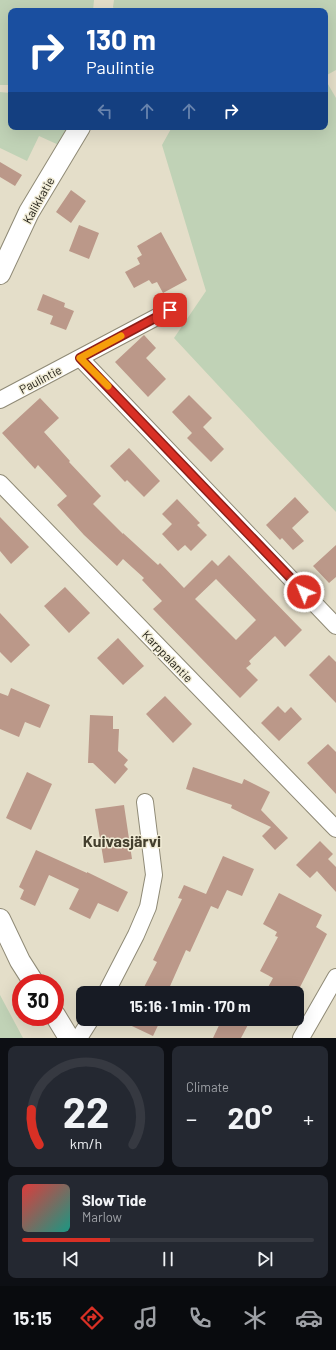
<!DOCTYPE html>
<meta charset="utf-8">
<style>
:root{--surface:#171b24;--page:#242831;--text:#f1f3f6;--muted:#9ea1a6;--line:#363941;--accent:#d93025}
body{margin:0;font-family:Barlow,sans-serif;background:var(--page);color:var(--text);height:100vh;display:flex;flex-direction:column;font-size:15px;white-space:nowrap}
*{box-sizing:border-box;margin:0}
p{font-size:13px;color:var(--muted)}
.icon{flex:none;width:22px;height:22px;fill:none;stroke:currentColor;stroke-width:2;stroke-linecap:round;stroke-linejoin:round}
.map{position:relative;height:1038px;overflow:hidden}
.sheet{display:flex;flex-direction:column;gap:8px;padding:8px;background:#0d0f14;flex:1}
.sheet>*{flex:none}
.guide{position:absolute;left:8px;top:8px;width:320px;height:122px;border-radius:8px;box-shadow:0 4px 16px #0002;background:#1a4fa0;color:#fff;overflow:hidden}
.speed{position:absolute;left:12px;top:974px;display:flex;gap:8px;font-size:20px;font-weight:700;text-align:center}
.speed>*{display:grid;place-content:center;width:52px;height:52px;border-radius:50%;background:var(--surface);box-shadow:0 4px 16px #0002;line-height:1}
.speed .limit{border:6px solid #d22;background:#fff;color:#111}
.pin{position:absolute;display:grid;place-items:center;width:34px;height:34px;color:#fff;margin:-17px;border-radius:8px;box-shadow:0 2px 6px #0006}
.me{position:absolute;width:44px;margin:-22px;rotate:316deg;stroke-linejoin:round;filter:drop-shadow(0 0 3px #0008)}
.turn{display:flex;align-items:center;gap:14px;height:84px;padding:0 12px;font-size:18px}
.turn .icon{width:52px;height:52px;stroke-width:2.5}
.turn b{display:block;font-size:28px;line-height:34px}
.lanes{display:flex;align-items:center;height:38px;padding:0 12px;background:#0003;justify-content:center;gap:20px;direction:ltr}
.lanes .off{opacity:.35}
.big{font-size:30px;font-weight:700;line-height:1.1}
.sheet .tile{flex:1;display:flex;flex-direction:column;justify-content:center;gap:6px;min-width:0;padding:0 14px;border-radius:8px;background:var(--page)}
.sheet .dial{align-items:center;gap:0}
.dial svg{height:104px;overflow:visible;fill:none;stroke:var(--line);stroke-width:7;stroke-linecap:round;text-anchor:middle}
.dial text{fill:var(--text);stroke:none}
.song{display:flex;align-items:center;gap:12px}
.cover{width:48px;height:48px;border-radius:6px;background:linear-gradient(135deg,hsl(0 70% 55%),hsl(170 70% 35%))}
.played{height:4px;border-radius:2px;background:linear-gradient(90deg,var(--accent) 30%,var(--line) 30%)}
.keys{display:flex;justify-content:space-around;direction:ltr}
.heat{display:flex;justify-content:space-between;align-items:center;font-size:22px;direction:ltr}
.sheet .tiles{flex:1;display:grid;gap:8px;grid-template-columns:1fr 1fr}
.tile:last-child{grid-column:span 2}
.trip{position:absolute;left:76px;top:986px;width:228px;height:40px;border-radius:8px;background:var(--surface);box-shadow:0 4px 16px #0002;font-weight:700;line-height:40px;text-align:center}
.menu{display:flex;height:64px;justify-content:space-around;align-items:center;background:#090b0e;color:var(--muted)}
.menu .icon{width:28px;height:28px}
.menu .selected{color:var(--accent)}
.menu b{font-size:18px;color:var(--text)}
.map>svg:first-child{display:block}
.green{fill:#c0d2b6}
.building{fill:#bb9889;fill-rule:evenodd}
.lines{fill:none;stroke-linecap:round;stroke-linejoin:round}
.minor-casing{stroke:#8f8a76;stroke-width:18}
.tertiary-casing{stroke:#8f8a76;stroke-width:22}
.minor{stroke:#fff;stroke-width:16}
.tertiary{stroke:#fff;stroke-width:20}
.route-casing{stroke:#8d1f18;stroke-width:10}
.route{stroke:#d93025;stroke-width:7}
.slow{stroke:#f59e0b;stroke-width:7}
.labels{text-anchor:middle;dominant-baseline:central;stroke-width:3;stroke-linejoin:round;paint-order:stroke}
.street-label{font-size:12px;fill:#25231b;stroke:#f1ecd6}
.district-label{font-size:16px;font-weight:bold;fill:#443f2e;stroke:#f1ecd6}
</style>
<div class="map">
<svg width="336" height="1038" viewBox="0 0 336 1038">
<rect width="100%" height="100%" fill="#e4dec9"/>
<path class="green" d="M0,0h94l-1,11h-82v74h-11z
M114,0h222v70l-11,6v-65h-210l-2,-4z
M325,79l11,19v414l-162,-174 32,-47 -44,-146 10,-18h153z
M0,92l11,1v34h65l-15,19 -22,-10 -12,25 -27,-13z
M0,995l23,43h-23z"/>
<path class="building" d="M0,162l22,13 -7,11 -15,-9z
M71,190l15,11 -15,22 -15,-11z
M79,225l20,8 -10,26 -20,-8z
M161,232l26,48 -24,13 -6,-11 -5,2 -3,-4 -15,8 -9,-16 15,-8 -3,-6 5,-3 -5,-9z
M43,294l22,9 -1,4 10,4 -8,19 -16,-6 3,-8 -16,-6z
M144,335l12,13 -10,10 20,21 -18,18 -33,-35z
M189,395l23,23 -9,9 21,22 -13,13 -24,-24 5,-5 -20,-21z
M40,398l19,20 -15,14 26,29 -1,1 32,34 -8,8 30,30v-1l35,32 2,-2 24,25 28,-28 6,6 11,-11 73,75 -17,17 -10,-11 -26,25 2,3 -5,4 12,12 -18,18 -87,-89 9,-8 -20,-21 2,-2 -21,-19 -6,7 -33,-31 -27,-30 10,-9 -29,-31 -3,4 -33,-36zM216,579l40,41 -20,20 -41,-41z
M129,448l31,33 -16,16 -17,-17 -2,2 -15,-16z
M295,497l14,15 -17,16 12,13 -11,9 -11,-12 -2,2 -14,-15z
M177,499l23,24 -3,2 10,10 -16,16 -6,-6 -7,6 -16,-17 10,-10 -10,-10z
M0,517l29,30 -18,17 -11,-13z
M336,545v32l-7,6 -16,-17z
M65,587l25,26 -21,20 -25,-27z
M0,613l30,32 -19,18 -11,-11z
M118,638l26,28 -21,19 -26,-27z
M329,655l7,7v41l-27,-28z
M11,688l39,17 -10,23 -15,-6 -6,15 -19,-8v-36l8,3z
M165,696l27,28 -19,19 -27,-29z
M278,706l7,7 6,-6 11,12 -23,22 -18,-18z
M90,715l23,1v13h6l-1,22 10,9 -4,5 4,4 -13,15 -22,-21h-5z
M328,744l8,8v42l-29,-31z
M193,767l49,17 2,-5 26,13 -9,18 27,28 -13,12 -13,-14 9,-9 -40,-19 1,-3 -46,-16z
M27,772l25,12 -21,46 -25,-12z
M124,805l8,54 -28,4 -9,-54z
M320,841l13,13 -5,5 8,8v25l-19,-21 -7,7 -14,-13z
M36,850l51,23v-1l41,20 -10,20 -20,-9 -8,16 -21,-10 10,-20 -30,-14 -14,31 -15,-7 4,-9 -5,-3z
M223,856l31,13 -12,27 -15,-6 -9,19 -7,-3 -21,46 -4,-2 -19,43h-26l16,-31 -4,-2 29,-61 -4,-1 6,-13 22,9z
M279,893l43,22 -6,12 11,7 -30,59h-32l8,-15 -13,-7 18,-34 -3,-1 2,-4 -14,-8z
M117,1019h44l-8,17z
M222,1019h29l-10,19h-28z"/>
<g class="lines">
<defs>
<path id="minor" d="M80,358l256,268
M0,400l170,-90
M0,483l336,346
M106,993l30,-58 12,-28 6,-32 -9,-73
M79,1038l12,-19
M301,1038l35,-61"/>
<path id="tertiary" d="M0,274l29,-62 51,-85
M0,919l20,42 14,22
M55,1015l14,23"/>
</defs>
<use href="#minor" class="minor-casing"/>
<use href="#tertiary" class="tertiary-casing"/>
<use href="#minor" class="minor"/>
<use href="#tertiary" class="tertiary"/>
</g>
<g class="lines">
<defs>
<path id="route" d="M170,310l-90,48 224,234"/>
</defs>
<use href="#route" class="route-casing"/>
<use href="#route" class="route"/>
<path class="slow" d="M108,386l-28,-28 41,-22"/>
</g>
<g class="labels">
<g class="street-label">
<text transform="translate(38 200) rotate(-61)">Kalikkatie</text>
<text transform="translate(40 379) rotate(-28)">Paulintie</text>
<text transform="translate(168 656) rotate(46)">Karppalantie</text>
</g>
<g class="district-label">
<text x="122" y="840">Kuivasjärvi</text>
</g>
</g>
</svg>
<div class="speed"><div class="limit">30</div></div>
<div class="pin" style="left:170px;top:310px;background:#d93025"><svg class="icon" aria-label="arrive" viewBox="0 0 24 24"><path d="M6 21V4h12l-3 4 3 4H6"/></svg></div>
<svg class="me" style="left:304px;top:592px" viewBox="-20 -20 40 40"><circle r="17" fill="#d93025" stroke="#fff" stroke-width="3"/><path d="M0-11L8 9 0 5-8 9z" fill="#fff"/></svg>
<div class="trip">15:16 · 1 min · 170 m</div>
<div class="guide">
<div class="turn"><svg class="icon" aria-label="right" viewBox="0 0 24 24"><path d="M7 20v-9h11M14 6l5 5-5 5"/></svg><div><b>130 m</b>Paulintie</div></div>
<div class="lanes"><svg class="icon off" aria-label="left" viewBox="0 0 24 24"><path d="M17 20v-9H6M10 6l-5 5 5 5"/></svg><svg class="icon off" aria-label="ahead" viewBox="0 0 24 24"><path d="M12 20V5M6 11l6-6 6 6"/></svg><svg class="icon off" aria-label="ahead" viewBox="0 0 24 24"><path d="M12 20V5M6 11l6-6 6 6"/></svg><svg class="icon" aria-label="right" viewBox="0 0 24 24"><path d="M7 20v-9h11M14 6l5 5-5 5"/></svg></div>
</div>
</div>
<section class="sheet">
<div class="tiles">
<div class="tile dial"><svg viewBox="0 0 100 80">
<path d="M14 69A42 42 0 1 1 86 69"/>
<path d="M14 69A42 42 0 0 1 8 42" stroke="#d93025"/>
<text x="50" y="56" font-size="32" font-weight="700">22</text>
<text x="50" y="72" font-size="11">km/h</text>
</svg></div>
<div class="tile"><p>Climate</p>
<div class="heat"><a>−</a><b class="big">20°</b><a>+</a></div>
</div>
<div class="tile">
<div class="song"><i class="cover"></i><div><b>Slow Tide</b><p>Marlow</p></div></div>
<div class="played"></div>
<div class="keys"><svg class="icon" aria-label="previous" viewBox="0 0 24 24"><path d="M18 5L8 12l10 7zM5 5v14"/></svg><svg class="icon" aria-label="pause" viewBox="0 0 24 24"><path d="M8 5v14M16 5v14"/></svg><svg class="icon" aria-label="next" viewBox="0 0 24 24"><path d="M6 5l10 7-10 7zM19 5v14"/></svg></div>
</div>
</div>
</section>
<nav class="menu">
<b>15:15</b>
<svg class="icon selected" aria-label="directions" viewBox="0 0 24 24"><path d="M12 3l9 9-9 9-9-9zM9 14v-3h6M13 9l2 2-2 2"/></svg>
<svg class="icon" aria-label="music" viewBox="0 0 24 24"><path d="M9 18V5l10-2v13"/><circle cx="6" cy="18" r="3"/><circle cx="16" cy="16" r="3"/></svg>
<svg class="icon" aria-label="phone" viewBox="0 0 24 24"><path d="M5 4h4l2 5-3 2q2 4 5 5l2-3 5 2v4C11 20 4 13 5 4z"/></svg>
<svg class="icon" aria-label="climate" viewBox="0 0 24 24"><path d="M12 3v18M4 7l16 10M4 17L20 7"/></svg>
<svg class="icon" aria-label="car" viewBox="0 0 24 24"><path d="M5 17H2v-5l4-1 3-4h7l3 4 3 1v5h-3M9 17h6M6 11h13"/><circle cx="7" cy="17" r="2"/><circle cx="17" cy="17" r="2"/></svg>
</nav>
